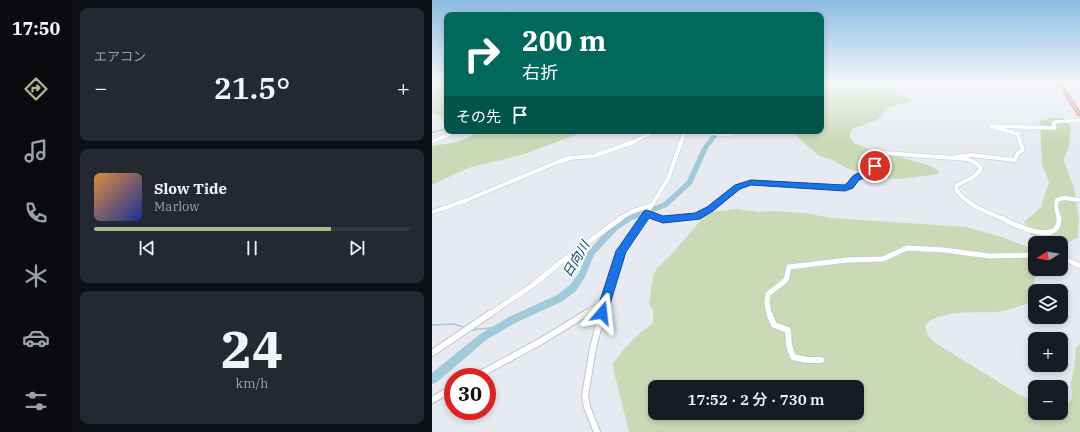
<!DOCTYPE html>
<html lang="ja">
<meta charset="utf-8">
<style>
:root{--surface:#171b24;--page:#242831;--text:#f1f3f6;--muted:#9ea1a6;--line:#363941;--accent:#b2b58c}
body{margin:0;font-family:"IBM Plex Serif","Noto Sans JP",serif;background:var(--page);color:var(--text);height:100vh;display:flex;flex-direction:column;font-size:15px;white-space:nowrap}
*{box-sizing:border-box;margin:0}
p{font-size:13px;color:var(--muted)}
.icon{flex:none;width:22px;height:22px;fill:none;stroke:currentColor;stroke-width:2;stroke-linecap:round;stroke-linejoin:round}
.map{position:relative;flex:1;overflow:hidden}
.sheet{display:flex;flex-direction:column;gap:8px;padding:8px;background:#0d0f14;width:360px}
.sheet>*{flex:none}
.guide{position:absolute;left:12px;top:12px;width:380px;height:122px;border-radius:8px;box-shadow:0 2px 6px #0003;background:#00695c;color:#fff;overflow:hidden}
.needle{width:26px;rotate:259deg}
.controls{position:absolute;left:596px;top:236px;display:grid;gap:8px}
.controls a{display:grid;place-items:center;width:40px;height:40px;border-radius:8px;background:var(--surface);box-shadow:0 2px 6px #0003;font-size:20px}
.speed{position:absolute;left:12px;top:368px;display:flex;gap:8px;font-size:20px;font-weight:700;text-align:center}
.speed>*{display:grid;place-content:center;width:52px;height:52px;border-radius:50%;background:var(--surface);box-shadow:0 2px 6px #0003;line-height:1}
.speed .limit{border:6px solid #d22;background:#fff;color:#111}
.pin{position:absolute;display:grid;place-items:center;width:34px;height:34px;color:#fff;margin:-17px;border:2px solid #fff;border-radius:50%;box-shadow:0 1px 4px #0007}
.me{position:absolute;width:44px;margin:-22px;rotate:17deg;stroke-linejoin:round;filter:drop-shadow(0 0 3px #0008)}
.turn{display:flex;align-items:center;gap:14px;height:84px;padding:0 12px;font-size:18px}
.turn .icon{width:52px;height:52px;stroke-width:2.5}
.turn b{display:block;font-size:28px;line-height:34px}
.then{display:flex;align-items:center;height:38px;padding:0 12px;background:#0003;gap:8px;font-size:15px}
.big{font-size:30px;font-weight:600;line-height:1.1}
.sheet .tile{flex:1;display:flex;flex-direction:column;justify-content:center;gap:6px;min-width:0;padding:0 14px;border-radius:8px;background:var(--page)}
.sheet .dial{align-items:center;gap:0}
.dial b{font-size:52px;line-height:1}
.song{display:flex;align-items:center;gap:12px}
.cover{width:48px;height:48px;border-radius:6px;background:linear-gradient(135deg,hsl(30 70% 55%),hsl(230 70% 35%))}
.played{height:4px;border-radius:2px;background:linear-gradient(90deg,var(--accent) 75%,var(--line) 75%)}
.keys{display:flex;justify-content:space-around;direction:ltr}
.heat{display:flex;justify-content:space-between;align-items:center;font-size:22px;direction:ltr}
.trip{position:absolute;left:216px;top:380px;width:216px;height:40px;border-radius:8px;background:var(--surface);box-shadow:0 2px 6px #0003;font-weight:600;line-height:40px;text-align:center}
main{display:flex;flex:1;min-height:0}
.tabs{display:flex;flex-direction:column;width:72px;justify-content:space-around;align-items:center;background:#090b0e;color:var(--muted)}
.tabs .icon{width:28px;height:28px}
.tabs .current{color:var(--accent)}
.tabs b{font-size:18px;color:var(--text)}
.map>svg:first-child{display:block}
.green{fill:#ccd9b7;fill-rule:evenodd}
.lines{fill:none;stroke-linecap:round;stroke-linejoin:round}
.stream-far1{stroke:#a0c9d9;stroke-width:1}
.stream{stroke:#a0c9d9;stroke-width:1.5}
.river{fill:#a0c9d9;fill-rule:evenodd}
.minor-far3-casing{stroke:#c0c4ca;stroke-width:4}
.minor-far2-casing{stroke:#c0c4ca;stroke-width:5}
.minor-far1-casing{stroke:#c0c4ca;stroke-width:6}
.minor-casing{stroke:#c0c4ca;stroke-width:8}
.major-casing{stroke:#a5553c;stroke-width:1}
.minor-far3{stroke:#fff;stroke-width:3.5}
.minor-far2{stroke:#fff;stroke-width:4}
.minor-far1{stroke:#fff;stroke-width:5}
.minor{stroke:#fff;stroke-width:6}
.major{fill:#f2a890;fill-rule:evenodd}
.route{fill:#1a73e8;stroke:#114b97}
.labels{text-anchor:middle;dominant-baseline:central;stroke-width:4;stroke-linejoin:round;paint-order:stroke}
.water-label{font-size:13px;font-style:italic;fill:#164c5f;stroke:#f4f9ff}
</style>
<main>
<nav class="tabs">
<b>17:50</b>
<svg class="icon current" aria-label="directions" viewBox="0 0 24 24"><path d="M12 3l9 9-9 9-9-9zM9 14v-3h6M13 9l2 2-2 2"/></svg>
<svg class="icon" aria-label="music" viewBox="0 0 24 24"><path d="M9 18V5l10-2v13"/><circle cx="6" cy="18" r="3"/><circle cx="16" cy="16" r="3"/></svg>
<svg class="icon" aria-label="phone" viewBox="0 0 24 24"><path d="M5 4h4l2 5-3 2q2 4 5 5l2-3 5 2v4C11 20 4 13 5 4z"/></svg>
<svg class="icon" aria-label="climate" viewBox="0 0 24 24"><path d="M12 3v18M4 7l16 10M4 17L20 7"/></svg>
<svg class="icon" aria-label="car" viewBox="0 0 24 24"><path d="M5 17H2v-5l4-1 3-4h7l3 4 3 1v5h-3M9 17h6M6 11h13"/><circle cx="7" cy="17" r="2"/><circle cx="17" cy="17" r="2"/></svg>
<svg class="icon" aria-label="filters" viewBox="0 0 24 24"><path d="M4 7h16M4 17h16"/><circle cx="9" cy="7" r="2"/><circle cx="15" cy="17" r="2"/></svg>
</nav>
<section class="sheet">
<div class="tile"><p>エアコン</p>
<div class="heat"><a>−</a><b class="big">21.5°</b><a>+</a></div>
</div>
<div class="tile">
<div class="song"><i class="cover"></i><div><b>Slow Tide</b><p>Marlow</p></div></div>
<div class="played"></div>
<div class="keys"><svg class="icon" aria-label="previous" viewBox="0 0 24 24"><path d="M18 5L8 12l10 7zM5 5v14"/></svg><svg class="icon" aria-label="pause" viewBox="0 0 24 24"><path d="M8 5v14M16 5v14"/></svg><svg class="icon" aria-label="next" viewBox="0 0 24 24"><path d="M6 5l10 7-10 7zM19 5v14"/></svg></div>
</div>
<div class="tile dial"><b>24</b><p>km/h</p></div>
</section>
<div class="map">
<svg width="648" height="432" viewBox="0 0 648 432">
<rect width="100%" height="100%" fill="#e7ebf1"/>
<path class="green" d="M0,82h15v37l-15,-7z
M389,82h37c7,13 47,3 53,20l-21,5 -13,13 -25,9 -3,7 5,7 12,5 62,17 11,6v3l-39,5 -25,-1 -28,-10 -17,-9 -11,-3 -28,-25h30z
M620,118h11l8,8 -2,20 -5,14 11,32 4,27 -1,18 -12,7h-5v-1h-10l-20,-8 -7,-13 17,-15 8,-25 -7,-17 -2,-44z
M49,131h105l-61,23 -57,14 -36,17v-39l26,-4z
M304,209l23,3 13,-1 33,2 26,5 135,9 36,10 33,13v19h17l-6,1 -11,8 -5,25c-11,3 -22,8 -33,9 -19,1 -60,-3 -72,14l3,10 9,8 81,50 17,8v11h26v-8l9,-3 2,-6 -1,-13 3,-15 2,-20 4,-5v89h-451l-15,-60 -1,-9c12,-16 24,-29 40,-40v-12l-4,-7 4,-28 4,-8 12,-11 33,-38 10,-7zM223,387h202v26h-202z"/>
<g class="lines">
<path class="stream-far1" d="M0,133l15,-5"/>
<path class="stream" d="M0,325l21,-1 11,3
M39,330l28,-3"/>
<path class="river" d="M283,131h6l-13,17 -16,36 -25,23 -35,13 -15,10 -23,25 -9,22 -9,14 -13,10 -48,22 -29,17 -50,43 -4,1v-11l48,-39 29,-17 48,-22 13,-10 9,-12 9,-22 23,-25 17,-10 35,-13 24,-22 15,-33z"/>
<defs>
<path id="minor-far3" d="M636,82l12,1
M261,131l34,4 13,-4
M0,142l25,-11
M199,143l24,-12
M249,143l3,-12
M588,143l-2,-9 -28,-8 65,2 -2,-5 2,-1 25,-2"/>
<path id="minor-far2" d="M523,157l16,-2 44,5 3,-7 5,-3 -3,-8
M0,212l35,-12 88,-37 15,-5 24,-2 39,-14
M215,213l16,6 34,-3 13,-7 27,-22 14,-5 94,6 11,-10 16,-7 4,-14 9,-4 82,6 9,4 5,5c-4,10 -15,12 -24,17l-1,4c8,15 32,23 47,30
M187,219l14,-8 19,-6
M211,219l25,-40 13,-37
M627,219l-3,-12 1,-7 7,-2 16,2"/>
<path id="minor-far1" d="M229,218h9
M569,218c12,6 59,30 58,0
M629,257l19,9
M58,314l43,-29 28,-23 60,-44
M153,314l20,-12
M170,314l19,-63 22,-33
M337,314l-2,-11 1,-9 18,-14 3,-13 58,-7 36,-1 24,-11 37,2 45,6 46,-1"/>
<path id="minor" d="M337,313l5,12 14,5 1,15 4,12 14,3h14
M0,353l59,-40
M43,377l68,-37 44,-27
M0,400l21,-12
M165,432l-10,-25 -2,-11 8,-48 9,-35"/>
<path id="major" d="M625,82h4l19,30v4l-2,-1z"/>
</defs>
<use href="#minor-far3" class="minor-far3-casing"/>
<use href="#minor-far2" class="minor-far2-casing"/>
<use href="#minor-far1" class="minor-far1-casing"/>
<use href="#minor" class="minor-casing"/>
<use href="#major" class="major-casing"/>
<use href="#minor-far3" class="minor-far3"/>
<use href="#minor-far2" class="minor-far2"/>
<use href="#minor-far1" class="minor-far1"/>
<use href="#minor" class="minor"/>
<use href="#major" class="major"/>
</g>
<linearGradient id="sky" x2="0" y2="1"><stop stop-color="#8bbce2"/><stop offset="0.58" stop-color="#f4f6f9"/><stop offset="1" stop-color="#f4f6f9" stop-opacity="0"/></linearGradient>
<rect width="648" height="142" fill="url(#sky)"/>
<path class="route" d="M443,163l4,3 -5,8 -15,6 -6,8 -8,3 -94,-6 -11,4 -27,22 -13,8 -37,4 -14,-5 -23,34 -20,65 -4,1 -4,-1 -2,-4 20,-62 28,-40 3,-1 16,6 32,-3 12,-6 28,-22 16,-5 93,5c5,-2 5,-6 9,-9 8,-6 13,-2 19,-12z"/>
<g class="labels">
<g class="water-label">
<text transform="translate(144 259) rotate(-59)">日向川</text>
</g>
</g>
</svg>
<div class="controls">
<a><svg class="needle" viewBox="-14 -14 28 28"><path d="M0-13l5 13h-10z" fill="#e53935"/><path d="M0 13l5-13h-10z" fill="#9ea1a6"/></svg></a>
<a><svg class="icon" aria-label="layers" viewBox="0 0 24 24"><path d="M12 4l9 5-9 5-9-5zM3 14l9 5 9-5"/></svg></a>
<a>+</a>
<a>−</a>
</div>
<div class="speed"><div class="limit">30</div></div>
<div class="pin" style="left:443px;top:166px;background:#d93025"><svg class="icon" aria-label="arrive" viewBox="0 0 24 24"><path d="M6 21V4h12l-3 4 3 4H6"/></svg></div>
<svg class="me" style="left:170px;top:313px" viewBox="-20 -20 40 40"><path d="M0-17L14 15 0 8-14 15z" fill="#1a73e8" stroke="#fff" stroke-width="4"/></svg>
<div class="trip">17:52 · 2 分 · 730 m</div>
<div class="guide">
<div class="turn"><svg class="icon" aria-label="right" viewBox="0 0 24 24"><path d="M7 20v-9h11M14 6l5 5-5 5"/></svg><div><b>200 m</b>右折</div></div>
<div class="then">その先<svg class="icon" aria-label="arrive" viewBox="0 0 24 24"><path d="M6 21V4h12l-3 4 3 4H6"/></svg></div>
</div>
</div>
</main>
